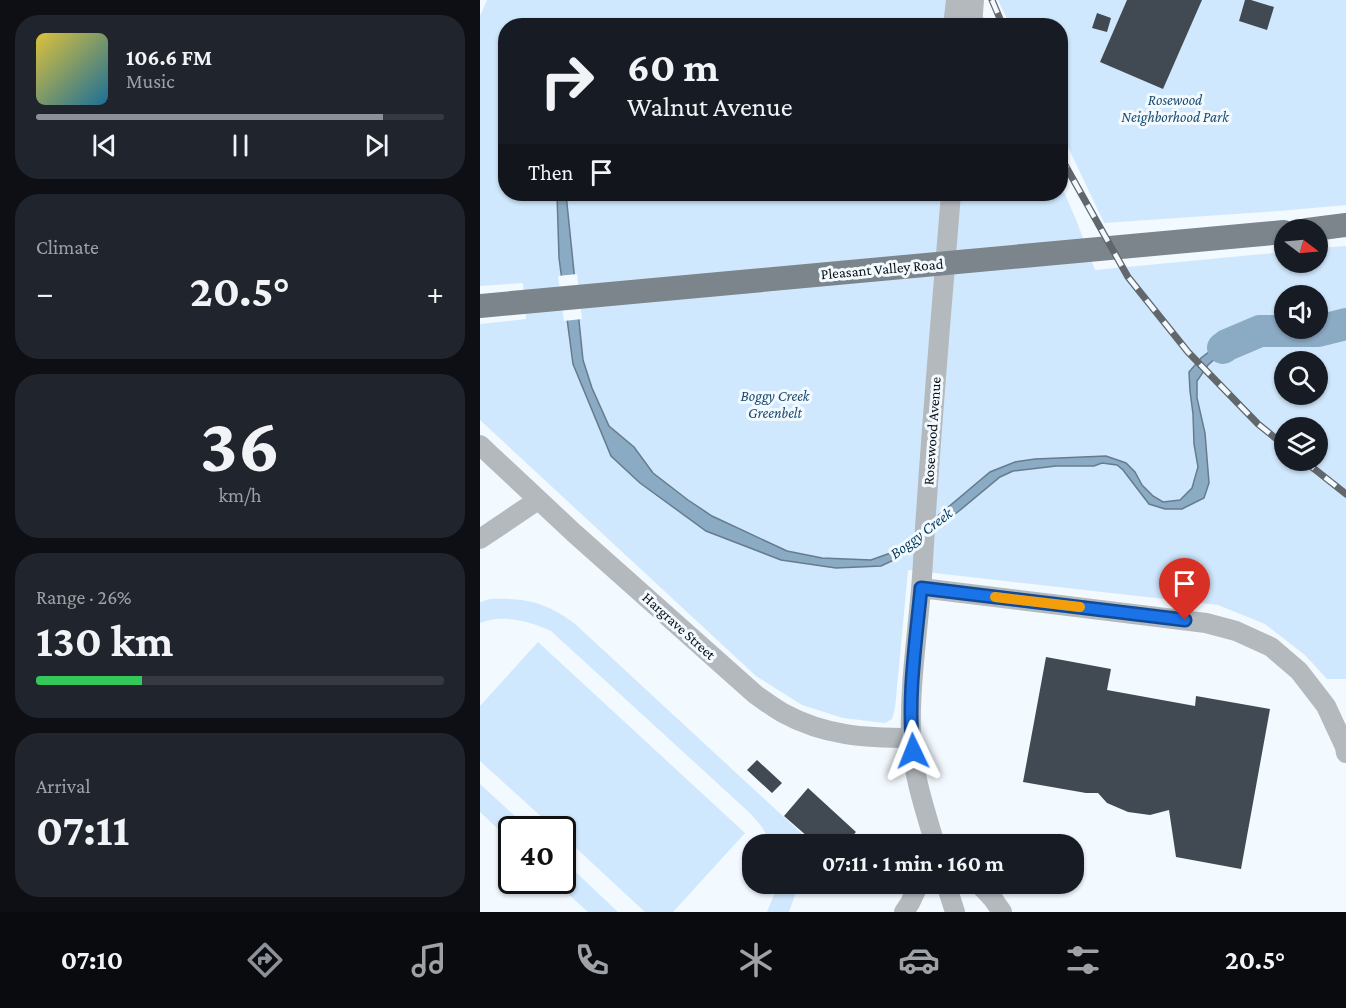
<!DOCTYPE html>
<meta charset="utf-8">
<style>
:root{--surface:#171b24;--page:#20242c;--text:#f1f3f6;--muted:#9ea1a6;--line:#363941;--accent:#8c9099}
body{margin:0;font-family:"Crimson Pro",serif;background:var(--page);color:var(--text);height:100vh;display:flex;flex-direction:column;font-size:22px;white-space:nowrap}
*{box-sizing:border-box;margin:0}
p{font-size:20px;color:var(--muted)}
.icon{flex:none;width:33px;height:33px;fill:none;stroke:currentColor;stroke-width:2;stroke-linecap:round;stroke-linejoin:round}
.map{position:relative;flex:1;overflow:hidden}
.side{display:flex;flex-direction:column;gap:15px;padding:15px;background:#0d0f14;width:480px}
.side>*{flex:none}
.guide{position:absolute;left:18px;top:18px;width:570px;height:183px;border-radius:24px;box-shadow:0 2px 4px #0004;background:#171b24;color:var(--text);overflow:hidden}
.needle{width:39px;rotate:106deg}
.fabs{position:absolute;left:794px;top:219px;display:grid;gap:12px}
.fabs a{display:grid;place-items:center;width:54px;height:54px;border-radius:50%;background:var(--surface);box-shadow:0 2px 4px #0004;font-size:30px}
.speed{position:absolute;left:18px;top:816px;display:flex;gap:12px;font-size:30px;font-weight:700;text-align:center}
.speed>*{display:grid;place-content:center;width:78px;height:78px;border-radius:50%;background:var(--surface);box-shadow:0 2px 4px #0004;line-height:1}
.speed .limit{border:3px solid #111;border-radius:9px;background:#fff;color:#111}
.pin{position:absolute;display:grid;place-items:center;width:51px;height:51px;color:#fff;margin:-62px -26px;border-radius:50% 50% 50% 0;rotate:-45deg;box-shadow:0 0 6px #0007}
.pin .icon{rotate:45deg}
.me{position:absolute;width:66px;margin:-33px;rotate:358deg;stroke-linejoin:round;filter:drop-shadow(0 0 4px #0008)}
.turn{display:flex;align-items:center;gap:21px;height:126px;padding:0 30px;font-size:27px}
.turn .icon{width:78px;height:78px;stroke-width:2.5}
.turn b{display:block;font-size:42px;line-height:51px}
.then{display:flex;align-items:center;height:57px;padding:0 30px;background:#0003;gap:12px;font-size:22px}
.big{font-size:45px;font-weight:700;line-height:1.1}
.side .card{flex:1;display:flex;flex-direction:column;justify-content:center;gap:9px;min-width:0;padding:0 21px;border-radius:24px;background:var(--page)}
.side .dial{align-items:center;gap:0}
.dial b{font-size:78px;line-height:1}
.song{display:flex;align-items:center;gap:18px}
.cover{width:72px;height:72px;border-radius:9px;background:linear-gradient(135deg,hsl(50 70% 55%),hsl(200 70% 35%))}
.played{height:6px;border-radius:3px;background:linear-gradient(90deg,var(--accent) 85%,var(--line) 85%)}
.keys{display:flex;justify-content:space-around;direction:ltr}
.heat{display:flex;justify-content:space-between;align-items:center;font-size:33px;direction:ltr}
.charge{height:9px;border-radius:4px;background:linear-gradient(90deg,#34c759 26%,var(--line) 0)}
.trip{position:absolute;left:262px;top:834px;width:342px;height:60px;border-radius:24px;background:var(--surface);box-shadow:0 2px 4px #0004;font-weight:700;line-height:60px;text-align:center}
.menu{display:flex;height:96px;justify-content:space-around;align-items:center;background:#090b0e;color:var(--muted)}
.menu .icon{width:42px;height:42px}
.menu .current{color:var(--accent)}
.menu b{font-size:27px;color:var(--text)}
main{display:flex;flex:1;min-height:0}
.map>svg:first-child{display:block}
.green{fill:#d0e8fd;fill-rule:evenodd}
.water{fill:#8baac3;stroke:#657c8e;stroke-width:1.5}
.pier{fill:#f2f9ff}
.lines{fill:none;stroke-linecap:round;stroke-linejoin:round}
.river{stroke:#8baac3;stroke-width:32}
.building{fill:#414a53}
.minor{stroke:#b4b9be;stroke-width:20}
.major{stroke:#7c858c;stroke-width:24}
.rail-casing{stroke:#62676b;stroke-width:7}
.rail{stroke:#f2f9ff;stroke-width:4.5;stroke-dasharray:14;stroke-linecap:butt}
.route-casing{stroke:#114b97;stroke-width:15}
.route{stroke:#1a73e8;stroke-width:10}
.slow{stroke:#f59e0b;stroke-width:10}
.labels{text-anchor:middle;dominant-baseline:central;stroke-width:6;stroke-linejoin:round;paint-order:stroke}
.park-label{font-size:15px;font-style:italic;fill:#194b6e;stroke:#f2f9ff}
.street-label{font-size:15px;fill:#0c1013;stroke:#f2f9ff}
.water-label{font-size:16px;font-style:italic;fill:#023a5c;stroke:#f2f9ff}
</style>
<main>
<section class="side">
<div class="card">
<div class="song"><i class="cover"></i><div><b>106.6 FM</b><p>Music</p></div></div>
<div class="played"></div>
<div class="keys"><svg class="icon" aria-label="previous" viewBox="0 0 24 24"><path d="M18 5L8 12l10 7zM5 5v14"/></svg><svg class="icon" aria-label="pause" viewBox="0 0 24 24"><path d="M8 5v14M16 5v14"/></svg><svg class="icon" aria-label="next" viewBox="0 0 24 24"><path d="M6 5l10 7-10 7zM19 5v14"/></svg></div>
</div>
<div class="card"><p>Climate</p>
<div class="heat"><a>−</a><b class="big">20.5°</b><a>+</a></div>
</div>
<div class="card dial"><b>36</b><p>km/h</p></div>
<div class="card"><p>Range · 26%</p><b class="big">130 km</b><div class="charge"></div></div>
<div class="card"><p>Arrival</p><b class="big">07:11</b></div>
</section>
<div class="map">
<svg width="866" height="912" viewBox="0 0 866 912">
<rect width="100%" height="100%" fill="#f2f9ff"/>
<path class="green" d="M7,0h489l11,25 -481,1v168h554l1,-9 16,37 18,48 189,-18v10h33v-14l29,-2v433h-19l-22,-24 -40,-31 -47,-19 -310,-35 -13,138 -3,11 -7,4 -42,-5 -41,-13 -46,-29 -276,-256v-96l46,-5 -3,-36 -43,3v-270zM804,296h33v32h-33zM804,362h33v32h-33zM804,428h33v32h-33z
M518,0h348v205l-67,6 -175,12 -43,-91 -1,-106 -50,-1z
M10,599c36,-1 55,3 84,24l239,221h-42l-9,-17 -11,-13 -200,-183c-22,-10 -47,-17 -71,-8v-21z
M58,642l207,191 -72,79h-28l-82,-76 -1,-6 -7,-1 -75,-68v-55z
M0,784l49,45 -17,1 -1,11 -31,-29z
M83,860l55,52h-30l-34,-31 8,-1z
M296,884h20l-1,11 -6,17h-22l7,-17z"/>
<path class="water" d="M77,194h9l17,166 9,28 17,38 25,21 19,26 35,27 24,16 75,35 35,7 49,2 25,-9 94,-79 25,-10 20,-3 71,-3 20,7 9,9 7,13 11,11 10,6 17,-2 12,-12 6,-21 -4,-23 -1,-30 -3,-23 -1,-19 12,-14 17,-13 28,-14h14l-34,18 -18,16 -11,16v17l8,35 4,50 -5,15 -22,11h-17l-16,-5 -26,-34 -6,-5 -15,-2 -8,3h-38l-43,5 -13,6 -41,34 -59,46 -19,9 -45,2 -55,-8 -75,-29 -66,-48 -29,-27 -38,-92 -14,-106z"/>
<path class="pier" d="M97,274l5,45 -18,2 -6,-45z"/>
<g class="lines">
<path class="river" d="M743,348l4,-3 33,-14h58l28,-7"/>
</g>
<path class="building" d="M647,0h75l-39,89 -63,-27z
M765,0h6l23,7 -7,23 -28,-9z
M617,13l14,5 -4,14 -15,-4z
M566,657l65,12 -4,21 88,16 1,-10 74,13 -29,160 -65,-12 -7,-47 -19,5 -22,-3 -21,-9 -9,-10h-12l-63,-11z
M277,760l25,23 -10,10 -25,-23z
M328,788l48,44 -11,12h-29l-32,-28z"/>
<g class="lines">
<path class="minor" d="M473,26l3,-26
M492,26l2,-26
M0,445l94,88 182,162c9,6 18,13 27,18 42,23 83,25 128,25
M0,539l58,-39
M441,588l285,35 30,8 35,16 28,24 27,35 19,41 1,6
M455,844c-10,-34 -22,-69 -24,-106 -2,-59 9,-118 12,-177 7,-122 18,-245 28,-367
M466,884l9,28
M499,884l14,15 9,13
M424,912l6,-9 9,-19"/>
<path class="major" d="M827,230l39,-5
M0,306l804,-74"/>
<defs>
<path id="rail" d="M512,0l11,26
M580,156l68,121 60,75 70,72 26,21
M823,460l43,34"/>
</defs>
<use href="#rail" class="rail-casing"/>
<use href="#rail" class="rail"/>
</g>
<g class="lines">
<defs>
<path id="route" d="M433,751c-6,-54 3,-110 8,-163l264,32"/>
</defs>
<use href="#route" class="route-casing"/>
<use href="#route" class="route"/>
<path class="slow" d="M515,597l85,10"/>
</g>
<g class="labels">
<g class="park-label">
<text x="695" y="100">Rosewood<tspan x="695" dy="17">Neighborhood Park</tspan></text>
<text x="295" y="396">Boggy Creek<tspan x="295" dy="17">Greenbelt</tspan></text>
</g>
<g class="street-label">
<text transform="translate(402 269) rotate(-5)">Pleasant Valley Road</text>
<text transform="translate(452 431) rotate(-86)">Rosewood Avenue</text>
<text transform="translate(199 626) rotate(42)">Hargrave Street</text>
</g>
<g class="water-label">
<text transform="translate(441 533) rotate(-37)">Boggy Creek</text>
</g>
</g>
</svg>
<div class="fabs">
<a><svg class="needle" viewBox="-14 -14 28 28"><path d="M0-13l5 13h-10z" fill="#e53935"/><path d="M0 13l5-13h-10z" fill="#9ea1a6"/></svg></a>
<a><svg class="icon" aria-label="sound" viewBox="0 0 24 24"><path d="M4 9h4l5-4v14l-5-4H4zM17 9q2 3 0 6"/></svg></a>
<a><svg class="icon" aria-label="search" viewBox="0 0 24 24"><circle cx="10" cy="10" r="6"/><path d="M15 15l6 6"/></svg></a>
<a><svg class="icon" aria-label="layers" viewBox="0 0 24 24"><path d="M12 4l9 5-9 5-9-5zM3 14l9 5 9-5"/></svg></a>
</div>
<div class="speed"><div class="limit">40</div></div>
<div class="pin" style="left:705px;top:620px;background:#d93025"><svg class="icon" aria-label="arrive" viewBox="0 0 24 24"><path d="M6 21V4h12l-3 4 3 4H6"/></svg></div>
<svg class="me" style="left:433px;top:751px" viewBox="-20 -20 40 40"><path d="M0-17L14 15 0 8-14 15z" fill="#1a73e8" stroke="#fff" stroke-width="4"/></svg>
<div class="trip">07:11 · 1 min · 160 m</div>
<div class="guide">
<div class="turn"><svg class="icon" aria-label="right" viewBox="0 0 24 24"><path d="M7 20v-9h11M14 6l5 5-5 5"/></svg><div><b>60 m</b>Walnut Avenue</div></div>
<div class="then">Then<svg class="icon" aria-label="arrive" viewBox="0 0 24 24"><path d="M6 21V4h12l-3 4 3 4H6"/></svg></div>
</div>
</div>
</main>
<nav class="menu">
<b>07:10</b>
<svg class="icon current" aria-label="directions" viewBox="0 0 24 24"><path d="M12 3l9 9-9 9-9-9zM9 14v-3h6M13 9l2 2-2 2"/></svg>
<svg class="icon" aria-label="music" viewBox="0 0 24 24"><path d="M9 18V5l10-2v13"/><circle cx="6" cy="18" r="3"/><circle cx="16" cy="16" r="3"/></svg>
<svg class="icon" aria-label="phone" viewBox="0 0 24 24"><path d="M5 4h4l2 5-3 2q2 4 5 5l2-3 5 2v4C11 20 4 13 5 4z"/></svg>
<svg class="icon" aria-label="climate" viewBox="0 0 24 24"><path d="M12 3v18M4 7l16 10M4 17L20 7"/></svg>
<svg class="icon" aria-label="car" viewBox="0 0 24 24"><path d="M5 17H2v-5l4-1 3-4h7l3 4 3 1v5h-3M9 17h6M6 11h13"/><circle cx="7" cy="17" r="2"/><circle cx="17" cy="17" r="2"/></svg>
<svg class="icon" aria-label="filters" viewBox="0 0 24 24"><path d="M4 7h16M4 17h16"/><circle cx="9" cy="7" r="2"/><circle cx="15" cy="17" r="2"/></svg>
<b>20.5°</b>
</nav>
